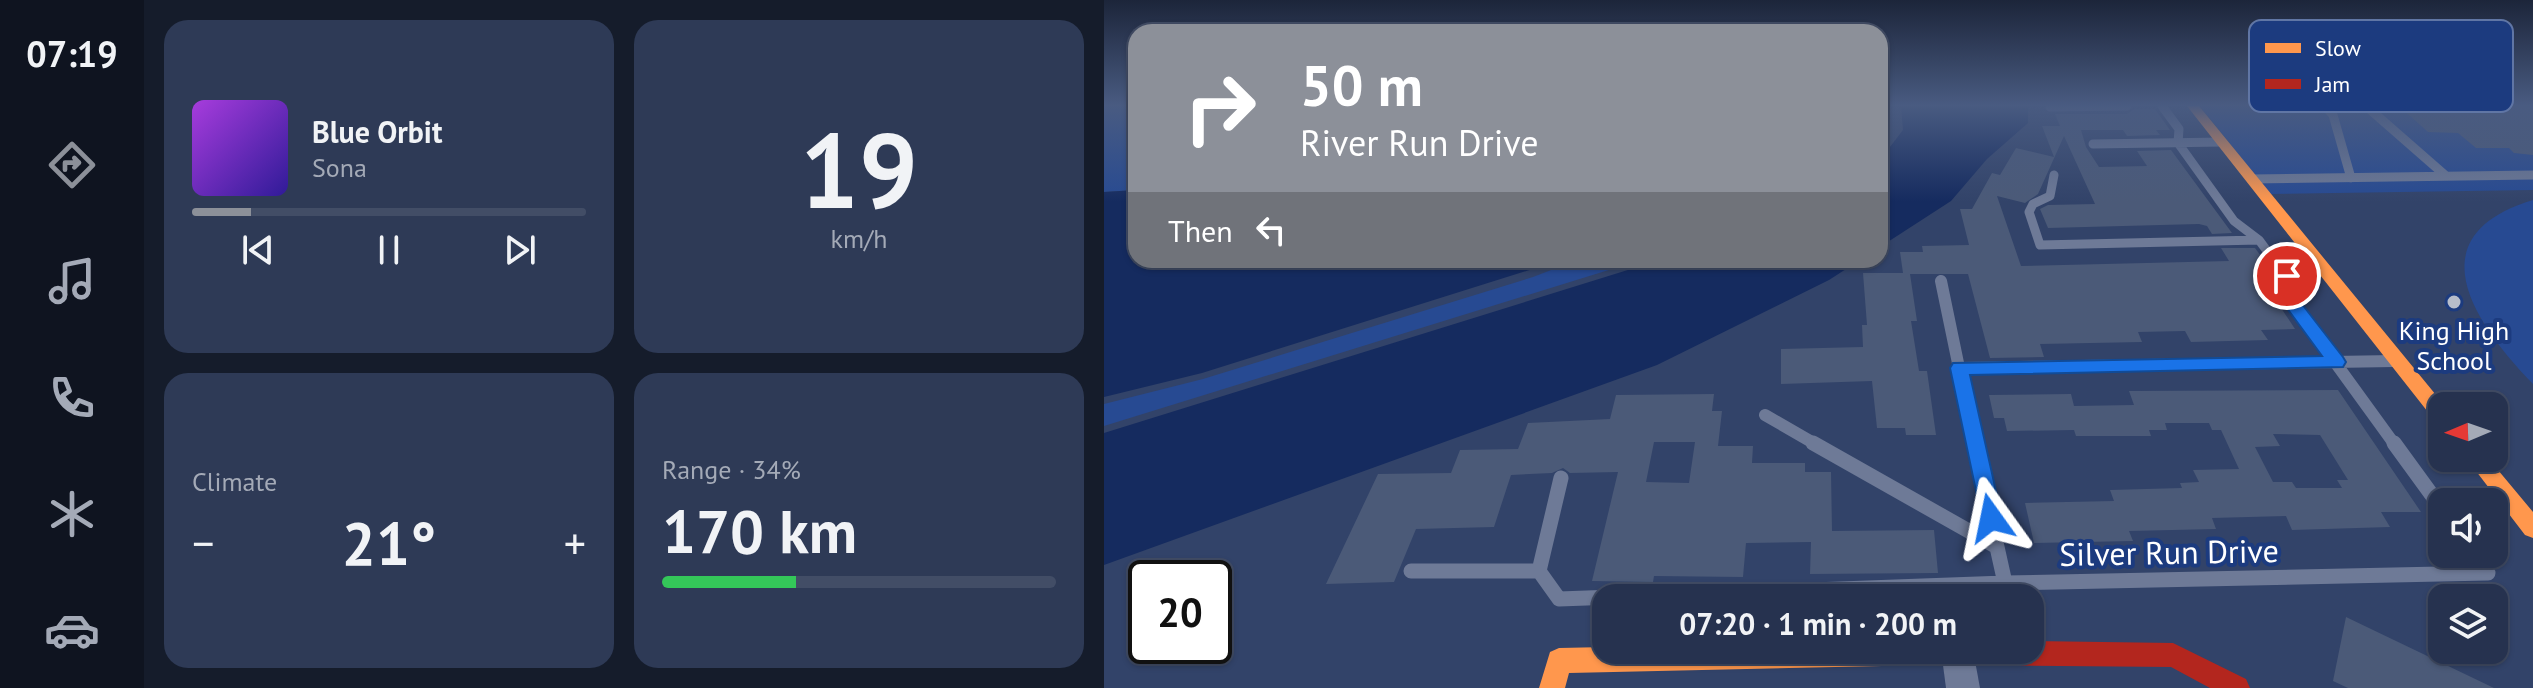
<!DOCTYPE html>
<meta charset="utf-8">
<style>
:root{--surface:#26324f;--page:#2e3a56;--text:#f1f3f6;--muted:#a4aab7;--line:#424d66;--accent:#8c9099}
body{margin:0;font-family:"PT Sans",sans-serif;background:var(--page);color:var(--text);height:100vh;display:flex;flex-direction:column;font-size:30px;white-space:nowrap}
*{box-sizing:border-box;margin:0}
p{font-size:26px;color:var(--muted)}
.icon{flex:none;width:44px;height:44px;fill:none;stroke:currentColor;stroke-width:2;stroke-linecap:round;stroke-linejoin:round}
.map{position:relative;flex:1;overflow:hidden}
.side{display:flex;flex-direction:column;gap:20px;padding:20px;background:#151c2b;width:960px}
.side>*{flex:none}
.banner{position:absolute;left:24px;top:24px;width:760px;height:244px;border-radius:24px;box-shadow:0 2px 6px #0004,0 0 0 2px var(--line);background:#8c9099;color:#fff;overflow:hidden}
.needle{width:52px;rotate:268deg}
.tools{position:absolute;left:1324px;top:392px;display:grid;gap:16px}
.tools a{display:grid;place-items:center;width:80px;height:80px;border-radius:16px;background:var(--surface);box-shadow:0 2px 6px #0004,0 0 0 2px var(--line);font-size:40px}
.speed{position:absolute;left:24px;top:560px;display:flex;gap:16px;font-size:40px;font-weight:700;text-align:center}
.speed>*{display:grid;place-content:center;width:104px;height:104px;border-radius:50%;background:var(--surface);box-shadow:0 2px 6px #0004,0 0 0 2px var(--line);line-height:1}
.speed .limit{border:4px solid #111;border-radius:12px;background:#fff;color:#111}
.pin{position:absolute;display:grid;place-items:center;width:68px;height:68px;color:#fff;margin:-34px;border:4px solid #fff;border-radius:50%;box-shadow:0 2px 8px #0007}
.me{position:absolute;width:88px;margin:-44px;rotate:348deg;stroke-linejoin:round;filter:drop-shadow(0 0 6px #0008)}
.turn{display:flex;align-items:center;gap:28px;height:168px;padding:0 40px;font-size:36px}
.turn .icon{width:104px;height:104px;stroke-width:2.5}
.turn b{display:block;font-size:56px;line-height:68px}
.then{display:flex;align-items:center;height:76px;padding:0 40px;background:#0003;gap:16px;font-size:30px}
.big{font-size:60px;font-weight:800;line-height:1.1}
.side .card{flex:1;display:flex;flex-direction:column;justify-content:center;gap:12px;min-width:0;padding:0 28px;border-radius:24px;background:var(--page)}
.side .dial{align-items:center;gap:0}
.dial b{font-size:104px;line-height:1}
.song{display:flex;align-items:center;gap:24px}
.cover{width:96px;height:96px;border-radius:12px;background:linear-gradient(135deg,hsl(280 70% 55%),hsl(250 70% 35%))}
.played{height:8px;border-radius:4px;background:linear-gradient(90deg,var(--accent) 15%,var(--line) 15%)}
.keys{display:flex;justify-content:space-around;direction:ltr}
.heat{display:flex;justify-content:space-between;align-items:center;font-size:44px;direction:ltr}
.charge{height:12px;border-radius:6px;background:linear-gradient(90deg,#34c759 34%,var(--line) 0)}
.side .tiles{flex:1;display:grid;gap:20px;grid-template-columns:repeat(2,1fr)}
.trip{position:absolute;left:488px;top:584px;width:452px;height:80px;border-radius:24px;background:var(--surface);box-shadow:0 2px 6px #0004,0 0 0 2px var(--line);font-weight:800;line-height:80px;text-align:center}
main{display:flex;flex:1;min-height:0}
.tabs{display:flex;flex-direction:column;width:144px;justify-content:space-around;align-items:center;background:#0f1420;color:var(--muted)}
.tabs .icon{width:56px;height:56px}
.tabs .current{color:var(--accent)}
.tabs b{font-size:36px;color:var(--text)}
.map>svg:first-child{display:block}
.green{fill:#274a92}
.water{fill:#152b5f}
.building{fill:#4b5a78;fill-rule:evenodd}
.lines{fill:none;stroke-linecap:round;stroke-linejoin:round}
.lane-far2{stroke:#6e7a97;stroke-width:9}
.lane-far1{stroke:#6e7a97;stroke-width:12}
.lane{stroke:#6e7a97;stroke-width:15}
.street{fill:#6e7a97;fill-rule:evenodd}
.slow{fill:#ff974d;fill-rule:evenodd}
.jam{fill:#b3261e;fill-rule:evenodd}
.route{fill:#1a73e8;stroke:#114b97;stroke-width:2}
.poi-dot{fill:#b7bdca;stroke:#1c3b7f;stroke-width:3}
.labels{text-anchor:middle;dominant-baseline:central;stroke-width:8;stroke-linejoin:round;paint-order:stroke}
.poi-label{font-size:26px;fill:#fff;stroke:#1c3b7f}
.near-street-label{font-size:32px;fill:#fff;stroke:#1c3b7f}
.key{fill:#1c3b7f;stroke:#6076a5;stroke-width:2}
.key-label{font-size:22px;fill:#fff}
</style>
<main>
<nav class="tabs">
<b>07:19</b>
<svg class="icon current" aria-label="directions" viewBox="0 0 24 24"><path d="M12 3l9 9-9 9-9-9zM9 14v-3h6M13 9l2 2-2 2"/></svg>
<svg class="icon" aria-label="music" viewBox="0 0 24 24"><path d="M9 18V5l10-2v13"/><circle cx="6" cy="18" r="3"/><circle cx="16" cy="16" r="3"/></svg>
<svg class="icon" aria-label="phone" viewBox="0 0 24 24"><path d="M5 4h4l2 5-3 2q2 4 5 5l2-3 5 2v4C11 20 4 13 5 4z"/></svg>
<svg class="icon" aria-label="climate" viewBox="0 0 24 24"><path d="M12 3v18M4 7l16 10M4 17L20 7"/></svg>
<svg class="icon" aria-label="car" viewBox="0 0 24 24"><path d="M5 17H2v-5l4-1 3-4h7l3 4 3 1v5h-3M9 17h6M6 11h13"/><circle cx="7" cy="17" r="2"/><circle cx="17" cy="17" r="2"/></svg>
</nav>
<section class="side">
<div class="tiles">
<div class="card">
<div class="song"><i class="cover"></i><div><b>Blue Orbit</b><p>Sona</p></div></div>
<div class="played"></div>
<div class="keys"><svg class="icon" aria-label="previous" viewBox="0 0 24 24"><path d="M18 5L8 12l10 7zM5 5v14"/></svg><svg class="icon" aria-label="pause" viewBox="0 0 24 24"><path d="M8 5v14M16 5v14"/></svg><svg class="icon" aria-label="next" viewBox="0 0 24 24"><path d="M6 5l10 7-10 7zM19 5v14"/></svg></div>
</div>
<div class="card dial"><b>19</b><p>km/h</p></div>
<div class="card"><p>Climate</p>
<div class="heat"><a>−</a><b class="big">21°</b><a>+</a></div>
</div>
<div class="card"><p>Range · 34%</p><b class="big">170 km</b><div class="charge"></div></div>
</div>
</section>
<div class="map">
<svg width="1429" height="688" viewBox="0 0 1429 688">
<rect width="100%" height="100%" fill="#324369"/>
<path class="green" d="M0,106h32v84l-32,2z
M1096,106h333v84l-263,4z
M1429,200v184c-59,-61 -119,-148 0,-184z
M473,260h64l-537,166v-22l99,-25 330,-102z"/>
<path class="water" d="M797,106h127v17l-41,36 -36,42 -71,46v-87l23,-30z
M32,190v70h425l-359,113 -98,24v-205z
M556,260h200l-31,20 -172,85 -553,200v-132z"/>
<path class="building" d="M1295,106h134v49l-19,-2 -5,-5h-33l-18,-15 -30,-1z
M1030,109h21l15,21h-14l4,5 -33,1 -4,-6h-42l5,17 13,20 48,-1 -10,-15 34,-1 61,83 -20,1 -5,-8 -8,-2 -151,4 -8,-19 8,-4 47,-1 -31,-68 -26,58 -13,9 -28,-7 24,70 208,-5 -8,-13h34l23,31h-16l33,50 -34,1 7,10 -77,2 -6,-11 -47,1 4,10 -102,2 4,13 -54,1 -22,-84h-58l7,47h-6l8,50h8l9,64h-30l-1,-7h-28l-5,-47 -91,3v-35l82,-2 -1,-22h5l-4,-52h40l-3,-21h23l-1,-6 47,-1 -9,-36h12l20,-36 8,2 16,-27 38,9 -12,-31h18l-5,-12h72z
M1234,390l83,122h-40l9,15 -98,3 -6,-14 -74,2 4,11 -87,2 4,10 -99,2 -9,-40 89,-2 -4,-11 72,-2 -2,-5 19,-1 -6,-12 46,-1 -18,-39h-9l-3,-7h-44l2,7h-18l2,6h-75l-2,-6 -67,1 -3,-13h-10l-5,-23 82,-1 3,12 60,-1 -5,-14zM1169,434l47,1 28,45h-11l5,8h-46l-4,-6h-19l-18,-35 25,-1z
M610,394l-2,17h10l-4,35h35l-1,17h53v9h26l1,59 102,-1 4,43 -128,1 1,-32 -65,1 -3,34 -89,-1 -1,6 -61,-1 26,-109 -48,1 -7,-5 -11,5 -41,2 -17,52 -78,2 -22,53 -68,2 52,-110 73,-1 9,-23 58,-1 10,-26 82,-4 6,-24zM550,442h41l-6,41 -43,-1z
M1242,617l148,71h-146l-15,-7z"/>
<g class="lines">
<path class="lane-far2" d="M1058,106l17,23 -1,14 56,78 25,19 11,15
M1221,106l8,9 18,63
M1262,106l80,70
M946,107l77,-1
M989,144l129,-2
M950,175l-4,21 -17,8 -4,8 11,33 219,-5
M1147,179l282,-4"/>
<path class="lane-far1" d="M1165,253l18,23v20l108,149
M837,281l34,164
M855,368l435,-7
M661,415l52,30"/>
<path class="lane" d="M709,443l184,104 8,36
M871,443l22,104
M1290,443l48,66
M307,571h128l20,28 446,-16 483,-10 -14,-19
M435,571l22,-93"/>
<path class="street" d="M837,650h32l7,38h-34z"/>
<path class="slow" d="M1083,106h12l246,300h-3v18l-7,-3z
M1362,458h22l45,54v26l-8,-3z
M502,647v3h333l2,3 -4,9 -9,3 -359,8 -4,15h-26l11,-36 9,-4z"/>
<path class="jam" d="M926,641l143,2 73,36 4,9h-40l-39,-21 -243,-2 -9,-3 -4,-9 2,-3h113z"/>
</g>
<linearGradient id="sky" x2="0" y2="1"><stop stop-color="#1c253a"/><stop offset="0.52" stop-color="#495b81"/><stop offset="1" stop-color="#495b81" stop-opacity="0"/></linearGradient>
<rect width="1429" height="202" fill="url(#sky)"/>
<path class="route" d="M1183,271l8,5v19l48,62 3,5 -3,5 -373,8 32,143 -3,6 -8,3 -8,-3 -33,-156 3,-5 369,-7 -44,-60 1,-20z"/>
<circle class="poi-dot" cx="1350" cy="302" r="8"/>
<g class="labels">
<g class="poi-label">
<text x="1350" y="330">King High<tspan x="1350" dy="30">School</tspan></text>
</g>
<g class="near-street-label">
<text transform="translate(1065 552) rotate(-1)">Silver Run Drive</text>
</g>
</g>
<rect x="1145" y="20" width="264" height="92" rx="12" class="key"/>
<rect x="1161" y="43" width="36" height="10" fill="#ff974d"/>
<rect x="1161" y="79" width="36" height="10" fill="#b3261e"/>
<g class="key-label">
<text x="1211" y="56">Slow</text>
<text x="1211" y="92">Jam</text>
</g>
</svg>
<div class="tools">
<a><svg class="needle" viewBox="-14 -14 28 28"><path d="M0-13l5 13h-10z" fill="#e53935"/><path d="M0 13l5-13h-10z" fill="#a4aab7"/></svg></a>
<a><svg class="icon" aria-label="sound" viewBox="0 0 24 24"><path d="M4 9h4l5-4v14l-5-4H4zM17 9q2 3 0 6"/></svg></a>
<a><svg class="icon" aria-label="layers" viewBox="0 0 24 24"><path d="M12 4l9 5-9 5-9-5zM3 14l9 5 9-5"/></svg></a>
</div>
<div class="speed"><div class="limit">20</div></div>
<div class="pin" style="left:1183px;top:276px;background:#d93025"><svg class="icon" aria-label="arrive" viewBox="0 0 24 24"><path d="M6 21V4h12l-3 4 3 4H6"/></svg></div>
<svg class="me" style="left:887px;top:518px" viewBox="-20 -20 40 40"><path d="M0-17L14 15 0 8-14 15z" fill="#1a73e8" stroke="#fff" stroke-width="4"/></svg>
<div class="trip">07:20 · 1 min · 200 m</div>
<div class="banner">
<div class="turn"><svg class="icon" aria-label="right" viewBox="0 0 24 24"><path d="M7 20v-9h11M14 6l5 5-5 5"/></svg><div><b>50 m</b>River Run Drive</div></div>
<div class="then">Then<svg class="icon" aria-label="left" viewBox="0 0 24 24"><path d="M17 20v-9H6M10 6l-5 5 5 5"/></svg></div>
</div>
</div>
</main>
